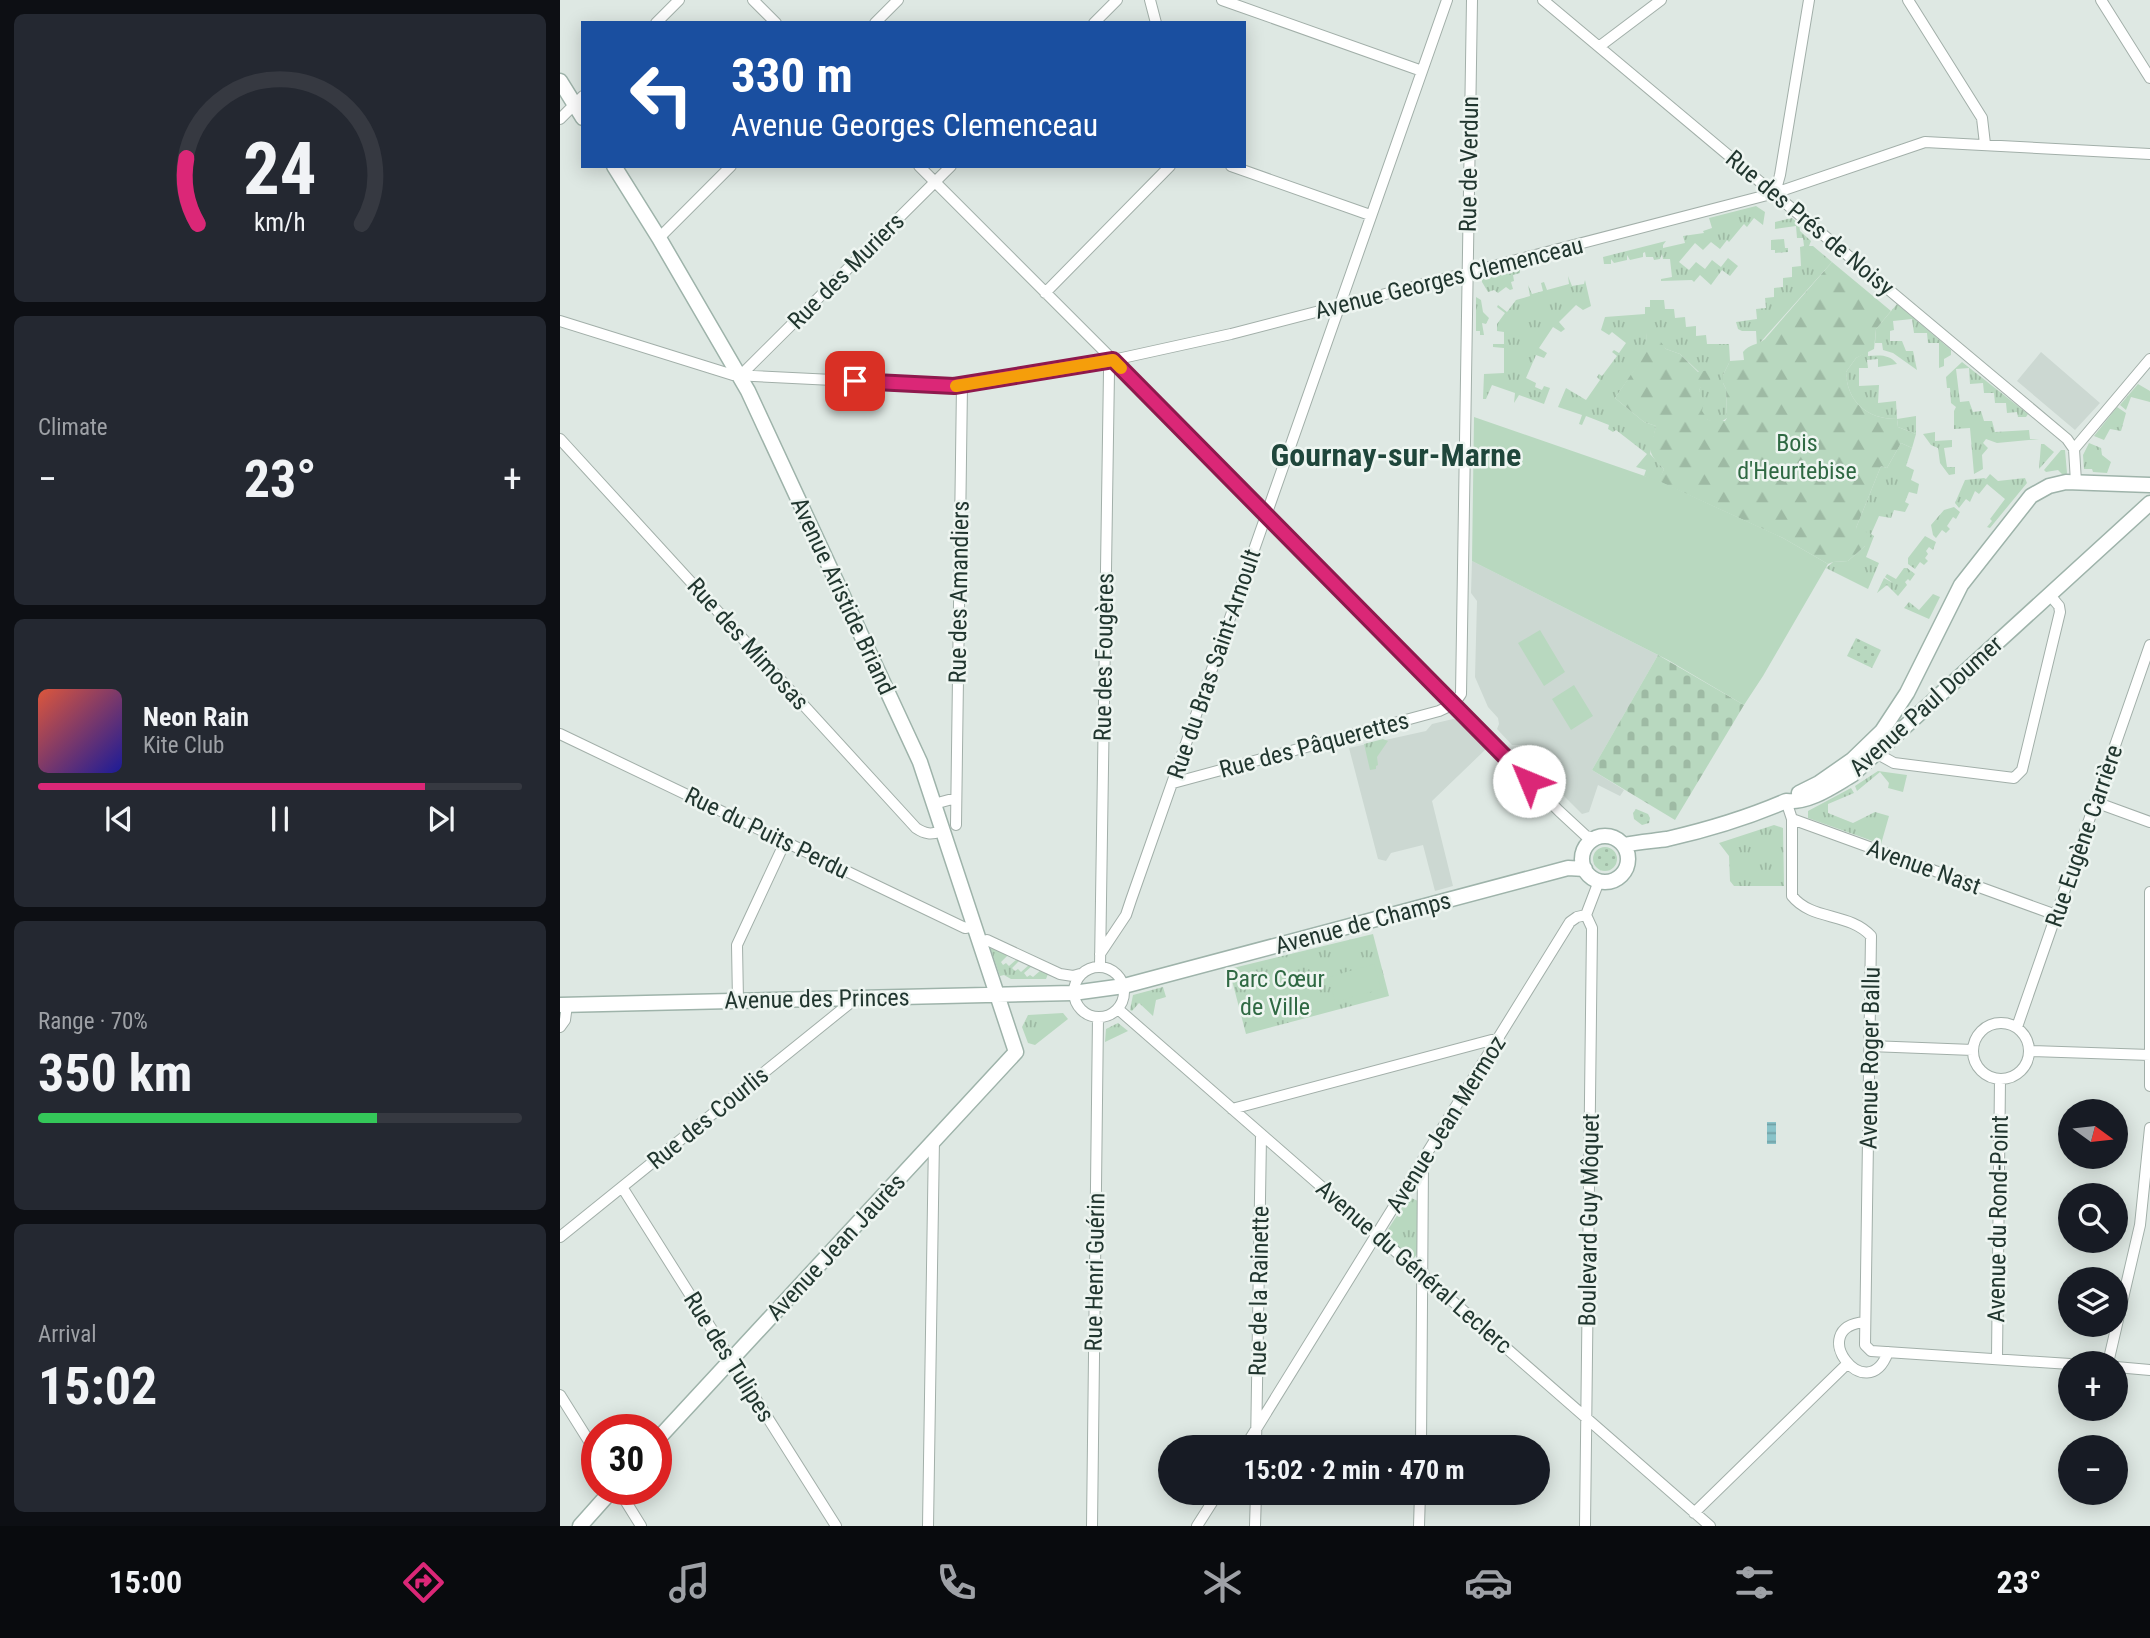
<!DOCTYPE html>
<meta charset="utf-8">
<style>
:root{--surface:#171b24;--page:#242831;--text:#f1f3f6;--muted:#9ea1a6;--line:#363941;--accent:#db2777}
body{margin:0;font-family:"Roboto Condensed",sans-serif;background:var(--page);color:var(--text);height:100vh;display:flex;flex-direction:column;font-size:26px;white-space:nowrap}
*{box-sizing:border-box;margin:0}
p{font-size:23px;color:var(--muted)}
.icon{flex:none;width:38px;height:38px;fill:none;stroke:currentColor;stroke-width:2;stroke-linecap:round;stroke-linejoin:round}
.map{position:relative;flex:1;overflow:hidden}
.sheet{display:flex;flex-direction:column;gap:14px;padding:14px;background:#0d0f14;width:560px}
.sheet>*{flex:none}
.top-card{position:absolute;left:21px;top:21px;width:665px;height:147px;border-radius:0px;box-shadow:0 4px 18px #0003;background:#1a4fa0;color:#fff;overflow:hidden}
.needle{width:46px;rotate:105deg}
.tools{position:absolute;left:1498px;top:1099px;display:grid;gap:14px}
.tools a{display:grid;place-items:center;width:70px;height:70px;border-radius:50%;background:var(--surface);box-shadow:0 4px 18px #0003;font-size:35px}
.speed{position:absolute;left:21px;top:1414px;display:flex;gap:14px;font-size:35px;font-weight:700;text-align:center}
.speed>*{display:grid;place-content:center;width:91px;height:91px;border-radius:50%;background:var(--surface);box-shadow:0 4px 18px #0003;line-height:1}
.speed .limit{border:10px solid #d22;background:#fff;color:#111}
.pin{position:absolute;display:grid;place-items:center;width:60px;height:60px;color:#fff;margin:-30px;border-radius:14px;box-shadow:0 4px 10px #0006}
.me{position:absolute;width:77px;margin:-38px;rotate:315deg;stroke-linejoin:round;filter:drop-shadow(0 0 5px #0008)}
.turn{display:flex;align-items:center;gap:24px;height:147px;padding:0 35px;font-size:32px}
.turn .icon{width:91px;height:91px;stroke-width:2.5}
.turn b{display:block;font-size:49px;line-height:60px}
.big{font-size:52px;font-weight:700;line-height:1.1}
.sheet .widget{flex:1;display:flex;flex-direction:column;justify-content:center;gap:10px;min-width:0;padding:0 24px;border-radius:10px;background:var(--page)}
.sheet .dial{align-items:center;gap:0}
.dial svg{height:182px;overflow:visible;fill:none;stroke:var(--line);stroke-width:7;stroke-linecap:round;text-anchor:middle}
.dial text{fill:var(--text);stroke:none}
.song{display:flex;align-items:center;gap:21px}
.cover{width:84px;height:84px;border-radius:10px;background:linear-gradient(135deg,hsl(10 70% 55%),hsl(240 70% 35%))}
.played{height:7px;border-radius:4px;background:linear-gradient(90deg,var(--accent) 80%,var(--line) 80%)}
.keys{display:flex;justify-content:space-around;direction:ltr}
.heat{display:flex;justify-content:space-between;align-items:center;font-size:38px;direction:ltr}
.charge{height:10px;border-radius:5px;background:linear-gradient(90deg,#34c759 70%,var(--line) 0)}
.trip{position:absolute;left:598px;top:1435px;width:392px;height:70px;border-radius:35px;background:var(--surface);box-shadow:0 4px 18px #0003;font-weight:700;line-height:70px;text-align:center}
.dock{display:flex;height:112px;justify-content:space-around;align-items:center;background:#090b0e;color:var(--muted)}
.dock .icon{width:49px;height:49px}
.dock .current{color:var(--accent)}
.dock b{font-size:32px;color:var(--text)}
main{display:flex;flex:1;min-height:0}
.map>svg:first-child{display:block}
.built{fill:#ccd8d2}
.grass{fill:url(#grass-tufts)}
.forest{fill:url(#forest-firs)}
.cemetery{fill:url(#cemetery-stones)}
.garden{fill:url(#garden-dots)}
.pitch{fill:#b8d8bf}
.water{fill:url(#water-rules)}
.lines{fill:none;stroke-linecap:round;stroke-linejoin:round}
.street-casing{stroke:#a2afa9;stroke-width:12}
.secondary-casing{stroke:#9eb3aa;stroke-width:17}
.street{stroke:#fff;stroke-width:10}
.secondary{stroke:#fff;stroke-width:14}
.route-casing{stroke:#8e194d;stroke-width:18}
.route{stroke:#db2777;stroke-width:12}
.slow{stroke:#f59e0b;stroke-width:12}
.labels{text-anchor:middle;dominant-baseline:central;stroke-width:5;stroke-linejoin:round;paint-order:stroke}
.street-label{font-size:24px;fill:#21362f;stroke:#eef5f1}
.park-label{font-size:24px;fill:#2f6943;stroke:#eef5f1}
.district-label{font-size:32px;font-weight:bold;fill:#1f463b;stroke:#eef5f1}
</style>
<main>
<section class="sheet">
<div class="widget dial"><svg viewBox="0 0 100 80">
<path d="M14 69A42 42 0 1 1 86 69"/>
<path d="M14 69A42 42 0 0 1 9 40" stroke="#db2777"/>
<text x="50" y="56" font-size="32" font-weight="700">24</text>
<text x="50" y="72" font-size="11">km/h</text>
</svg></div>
<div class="widget"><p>Climate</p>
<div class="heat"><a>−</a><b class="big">23°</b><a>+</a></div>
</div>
<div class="widget">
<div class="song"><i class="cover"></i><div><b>Neon Rain</b><p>Kite Club</p></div></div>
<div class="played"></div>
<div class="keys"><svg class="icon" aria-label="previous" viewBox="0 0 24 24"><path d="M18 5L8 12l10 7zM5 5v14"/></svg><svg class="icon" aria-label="pause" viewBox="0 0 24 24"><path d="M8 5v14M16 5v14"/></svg><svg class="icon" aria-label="next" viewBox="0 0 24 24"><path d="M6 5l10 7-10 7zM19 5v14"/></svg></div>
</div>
<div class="widget"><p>Range · 70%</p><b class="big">350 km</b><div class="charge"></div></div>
<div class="widget"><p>Arrival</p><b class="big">15:02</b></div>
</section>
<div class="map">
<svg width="1590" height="1526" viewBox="0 0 1590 1526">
<defs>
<pattern id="grass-tufts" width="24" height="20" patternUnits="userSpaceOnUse" patternTransform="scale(1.75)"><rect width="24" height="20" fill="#b8d8bf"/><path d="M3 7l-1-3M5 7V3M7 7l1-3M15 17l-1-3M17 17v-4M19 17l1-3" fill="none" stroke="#9ebaa4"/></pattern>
<pattern id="forest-firs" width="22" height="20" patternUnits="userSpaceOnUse" patternTransform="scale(1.75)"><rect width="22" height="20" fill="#b8d8bf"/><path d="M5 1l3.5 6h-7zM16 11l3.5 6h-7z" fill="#9ebaa4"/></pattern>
<pattern id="cemetery-stones" width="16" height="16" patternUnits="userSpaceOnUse" patternTransform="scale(1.75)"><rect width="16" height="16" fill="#b8d8bf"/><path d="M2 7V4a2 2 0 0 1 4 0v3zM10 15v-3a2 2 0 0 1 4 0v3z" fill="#9ebaa4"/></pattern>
<pattern id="garden-dots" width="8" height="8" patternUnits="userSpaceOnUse" patternTransform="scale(1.75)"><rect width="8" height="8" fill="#b8d8bf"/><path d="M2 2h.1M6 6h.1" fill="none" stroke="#9ebaa4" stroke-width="1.8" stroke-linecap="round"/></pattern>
<pattern id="water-rules" width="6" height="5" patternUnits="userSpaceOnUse" patternTransform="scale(1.75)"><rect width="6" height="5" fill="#89c3c9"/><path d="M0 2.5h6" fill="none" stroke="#709fa4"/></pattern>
</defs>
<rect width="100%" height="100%" fill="#dee8e3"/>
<path class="built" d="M1481,352l59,51 -25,27 -58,-49z
M912,561l186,94 -66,115 32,20 -4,6 -22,-11 -9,27 -7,2 -52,-52 2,-8 -7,-9h-13l-15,-16 2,-5 -1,-6 -10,-11 -13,-30 2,-76 -6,-8z
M893,719l5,1 28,29 -54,52 21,85 -18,5 -12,-46 -32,8 -5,8 -8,-2 -29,-111 77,-17 6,-7z"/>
<path class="grass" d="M1196,206l9,6 -2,13 -9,-7 -7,9 -3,-3 -15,18 -2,-2 -7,9 -9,-7 -8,8 -8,-7 -16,19 10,8 7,-8 9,7 7,-9 9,7 7,-9 10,8 -8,10 -8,-6 -11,15 -11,-10 -6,7 -2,-2 -31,1v-2l11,-2 -2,-18h-7l-1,-5 -2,5 -6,1 -1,-3h-7l-1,-5 -2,1v4l-13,3 -3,-5v5l-13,3 -3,-4v5h-7l-1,-7 63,-16 -3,4v3l22,-5 -2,-7 21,-3 -1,-2 9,-3 -3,-10z
M1232,218l7,6 1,7 11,10 -2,5h4l19,16 -75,84 -1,-15h-14l-4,-2 -2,-7 21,-3 -1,-10 10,-1 -1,-10 9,-1v-9l9,-1v-9l9,-1v-10l9,-1 -1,-19 4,-1 -1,-8h-6l-1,-12 -21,3v-7z
M1224,239l1,9h3v4l-13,1v-3h-4v-10z
M960,270v3l-7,2 1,6 -3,1 2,7 -3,1 -4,-3 -8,6 -4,-3 -6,2 -6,-10v-3z
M1008,276l4,10 12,-2 1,-4 6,26 -8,4 -7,-5 -17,17 6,7 -4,3 -8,-5 -14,21 8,5 -3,5 -8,-3 -10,23 10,5 -1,4 7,3 2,-4 6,2 -6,16 -25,-9 -5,8 1,-10 -23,-8 -6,14h-3l1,-25 20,-1v-25l-11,-1v-3h11v-12l-7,-1v-7l8,-11 -8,-6 1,-2 9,7 9,-12 14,-4 -2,-11 4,9 11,-3 -2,-8 3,-1 3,8 22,-6z
M916,297l5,3 2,12 6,6 -3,6 -4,-1 2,12h-4v-4h-4z
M1090,300h14l1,9h9l1,9 10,-1 1,10 10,-1v10l10,-1 1,9h22l1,17 -7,14v8l3,6 1,29 -6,4c-4,-1 -9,0 -13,-2 -9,-4 -7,-23 -9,-30l2,-4 -2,-14 -19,-18 -14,-5 -10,-10 -10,-6 2,18 -33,47 29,24 12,4 -6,28 14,15 -5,12 61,29 -76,-34 2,-6 -10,-3 11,-13 -31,-24 -3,2 -5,-3 1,-4 -23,-9 -4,9 -3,-1 3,-9 -24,-8 8,-19 20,12 14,-20 -3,-3 2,-3 3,2 15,-20 -5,-4 2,-2 5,3 7,-10 -14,-11 -3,3 -8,-5 4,-13 40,-3v-7h5z
M1337,304l54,46v5l-7,4v7l-5,2v-25h-11l-1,-10h-13l-2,-14 -19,2 1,9 -4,1v10h12l4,10h7l4,19 -24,-17 -10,-3 -1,-7h-7l1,-14z
M1308,351v5c11,-1 22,-2 29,8l-19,3v-8l-11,1 1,8h-9v18l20,-1 -1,18 18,-2 1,18 19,-3v18l-18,-7 -1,-8c-30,0 -50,-17 -51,-47l10,-14z
M1402,362l66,52 -2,3h-8l-1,-5 -10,1 -1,-10h-11l-1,-10h-10l-1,-10 -13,1 -1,-16 -13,1 4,33 9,-1 4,11 8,-1 3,10h8l3,11 34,-2 1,9h9l-42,4 -11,-4 -3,4 5,5 -6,7 1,14 -9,5 -4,-46 -16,1v-18l2,-4 -5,-4 -1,-15h-3l-1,-11z
M1578,384l12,7v11l-19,-5 -5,13 -6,-5z
M1557,407l9,6 -5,18 -11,-2 -6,11 -10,-4z
M1375,432v9l17,-1v7l-8,1 3,19h8v7l-6,1 -9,-12 -2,-15 -7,-3 -8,-11z
M1341,443l11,5 -6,18 8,4 -3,10 8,4 -2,10 -8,-2 -4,10 4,2 -4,8 -11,-2 -3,8 -12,-2 -8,18 3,2 -8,21 13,6 -11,26 -42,-21 7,-6 15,-1 17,-15 -9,-18 25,-62 6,2z
M1529,443l12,5 1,7 9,7 -4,11 -14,-1 -1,-3h-8l-1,-14z
M1481,444h3l10,8 -15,17z
M1501,450h4l2,23 -2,4 -7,-7 -12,2 -2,-2z
M1430,474l8,7 27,-3 2,5 -37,45 -3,-1 5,-6 -2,-2 15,-20 -18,-15 -8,10 -4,-3 -5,11 -4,-3 -7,9 -4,-5 10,-23 19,-2 2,1z
M1394,507l6,5 -4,7 -3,-2 -6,9 3,3 -4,4 -4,-3 -6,8 -3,-3 -2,-10 13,-15z
M1365,536l11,6 -3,8 -4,-3 -3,4 2,3 -3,4 3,3 -4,4 -4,-3 -5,7 -7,-5v-6z
M1344,568h3l8,6 -5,7 -2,-2 -3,3 2,3 -9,11 -11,-11 -10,8 7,-15 9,5 -8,-6 2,-3 9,5z
M1373,594l7,3 -11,22 -25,-11 5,-6 10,8z
M823,739l5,2 -11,16 1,8 -2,1v3l-6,1 -6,-26z
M1318,771l29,4 -4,17 -15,-4 1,-5 -9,-11 -23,19 -2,-5z
M1291,788l3,5 -26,11v9l25,10 22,-11 14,4 -8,28 -73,-26v-7z
M1214,825l9,3 1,58h-50l-4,-5 -1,-25 -10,-13z
M813,934l16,62 -143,38 -17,-65z
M430,947l18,8 -7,7 2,3 3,-2 3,3 8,-7 3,1 -8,8 3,3 3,-2 3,3 8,-7 3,1 -8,7 3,4 3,-2 3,2 8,-7 7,4 -2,5h-35l-7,-4 -4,1z
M603,987l3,10 -10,3 -3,16 -14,-13 -7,8 -2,-1 3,-15z
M503,1013l5,6 -33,26 -7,-2 -6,-16 6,-12z
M558,1023l10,8 -23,11 1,-13z
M849,1197l9,4v52l-4,5h-4l-25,-24z"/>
<path class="forest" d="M1272,262l59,49 -15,18 -2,20 -18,9 -10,14c1,30 21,47 51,47l1,8 18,7 -4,14 -11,-5 -14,25 -6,-2 -25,62 15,6 -6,12 -17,15 -15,1 -5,2 -45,-26 -125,-57 6,-12c-19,-18 -14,-18 -8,-43l-12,-4 -29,-24 32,-47 -1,-18 7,-2 13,18 14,5 18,18 11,-2c2,8 3,13 -4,18l-4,-1 -2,3 5,11 -2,10 6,9 17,1 2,-3 -1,-29 -3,-6v-8l7,-14 14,-1 -1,-8c6,-8 15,-7 22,-13z"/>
<path class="cemetery" d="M1098,655l86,50 -69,115 -83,-50z"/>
<path class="garden" d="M1296,638l25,12 -9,18 -25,-12z
M1076,809l12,5 2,4 -1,5 -7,2 -8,-6 -1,-6z
M1033 859a12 12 0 1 1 24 0a12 12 0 1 1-24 0Z"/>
<path class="pitch" d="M914,417l185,64 124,57 45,26 -65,112 -19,29 -76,-45 -196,-99z
M980,630l25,42 -21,14 -26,-43z
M1014,685l19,31 -22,14 -19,-31z
M814,964l7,25 -46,13 -6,-25z
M714,981l34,1v20l-20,12 -32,8 -8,-15 25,-22z"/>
<path class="water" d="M1207,1122h9v22h-9z"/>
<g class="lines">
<defs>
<path id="street" d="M193,0l23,23
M590,0l6,23
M662,0l200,71
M983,0l524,439 7,10
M1348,0l74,118 3,26
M1541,0l49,78
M96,23l23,-23
M315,23l23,-23
M534,23l23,-23
M1040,46l61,-46
M0,119l23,-23
M359,166l364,364 276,281 27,25 9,2
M671,166l139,49
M1215,193l5,-18 29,-175
M99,238l72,-72
M485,293l125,-127
M0,321l173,54 221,11 159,-26 118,-26 544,-141 150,-51 225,12
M180,376l211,-210
M0,439l356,389c9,6 15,7 26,3
M1516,482l-2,-33 76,-90
M0,734l405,194 10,-2
M1312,751l22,12 120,15 8,-8 38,-158 -1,-6 -10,-12
M613,783l266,-72 15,-7 7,-10 11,-694
M1226,801l6,18v77c20,25 57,16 79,40l-6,409 6,6 199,13
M1535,802l55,20
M374,804l22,-6
M1232,819l264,96
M396,825l6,-440
M1590,892v194
M1026,915l13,-34
M420,942l7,-2 73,34 13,2 7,-2
M540,954l26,-39 5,-15 316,-900
M540,966l9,-595 4,-11
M514 992a25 25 0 1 1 50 0a25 25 0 1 1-50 0Z
M178,1001l-1,-56 48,-103
M558,1009l592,517
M1413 1051a28 28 0 1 1 56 0a28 28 0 1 1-56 0Z
M0,1027l5,-7 2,-15
M1457,1027l133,-382
M1310,1046l103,4
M1470,1051l120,4
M672,1109l267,-71
M62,1187l214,339
M0,1237l295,-238
M1305,1322c-61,5 2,88 23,30
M1437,1358l3,-279
M1548,1363l32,-138 10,-97
M1556,1367l34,3
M0,1395l37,59
M685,1447l325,-525 7,-5 9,-2
M696,1447l5,-311
M861,1447l2,-286
M58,1489l23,37
M1134,1513l153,-149
M368,1526l6,-387
M532,1526l6,-509
M637,1526l21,-33
M695,1526l1,-33
M859,1526l1,-33
M1025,1526l7,-598 -6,-13"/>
<path id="secondary" d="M0,81l23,37
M54,166l45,72 89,153 172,371 96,290 -360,389
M1239,793l20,-10 33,-23 30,-29 25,-38 54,-108 70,-89 18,-10 17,-4 84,3
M1022 859a23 23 0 1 1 46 0a23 23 0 1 1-46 0Z
M1064,845c14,-3 29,-4 43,-6 39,-9 82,-22 119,-38 24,2 47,-15 66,-26l298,-272
M0,1005l513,-12 51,-7 444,-118 17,1
M20,1526l33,-37"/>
</defs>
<use href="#street" class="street-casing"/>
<use href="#secondary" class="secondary-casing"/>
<use href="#street" class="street"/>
<use href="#secondary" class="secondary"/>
</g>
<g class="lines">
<defs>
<path id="route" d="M295,381l99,5 159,-26 416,421"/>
</defs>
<use href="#route" class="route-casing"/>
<use href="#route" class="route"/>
<path class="slow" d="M396,386l157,-26 8,8"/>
</g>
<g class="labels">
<g class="street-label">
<text transform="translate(909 164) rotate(-89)">Rue de Verdun</text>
<text transform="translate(1250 223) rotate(40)">Rue des Prés de Noisy</text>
<text transform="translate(286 271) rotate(-45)">Rue des Muriers</text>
<text transform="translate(889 278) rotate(-14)">Avenue Georges Clemenceau</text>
<text transform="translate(399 592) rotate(-89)">Rue des Amandiers</text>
<text transform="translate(283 596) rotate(65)">Avenue Aristide Briand</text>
<text transform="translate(188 644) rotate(48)">Rue des Mimosas</text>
<text transform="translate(544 657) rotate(-89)">Rue des Fougères</text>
<text transform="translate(654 664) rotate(-71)">Rue du Bras Saint-Arnoult</text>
<text transform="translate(1366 706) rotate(-42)">Avenue Paul Doumer</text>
<text transform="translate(754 745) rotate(-15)">Rue des Pâquerettes</text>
<text transform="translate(207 833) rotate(26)">Rue du Puits Perdu</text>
<text transform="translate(1524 836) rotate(-71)">Rue Eugène Carrière</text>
<text transform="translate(1364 867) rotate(20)">Avenue Nast</text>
<text transform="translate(803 923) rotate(-15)">Avenue de Champs</text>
<text transform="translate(257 999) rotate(-1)">Avenue des Princes</text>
<text transform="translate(1310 1058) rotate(-89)">Avenue Roger Ballu</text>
<text transform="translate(148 1118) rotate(-39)">Rue des Courlis</text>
<text transform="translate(886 1124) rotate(-58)">Avenue Jean Mermoz</text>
<text transform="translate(1438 1219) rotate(-89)">Avenue du Rond-Point</text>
<text transform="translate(1029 1220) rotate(-89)">Boulevard Guy Môquet</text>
<text transform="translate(276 1247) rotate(-47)">Avenue Jean Jaurès</text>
<text transform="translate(854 1267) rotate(41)">Avenue du Général Leclerc</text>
<text transform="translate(535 1272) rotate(-89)">Rue Henri Guérin</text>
<text transform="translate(699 1291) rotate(-89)">Rue de la Rainette</text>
<text transform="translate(169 1357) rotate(58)">Rue des Tulipes</text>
</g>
<g class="park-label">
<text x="1237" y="443">Bois<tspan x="1237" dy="28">d'Heurtebise</tspan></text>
<text x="715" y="979">Parc Cœur<tspan x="715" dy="28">de Ville</tspan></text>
</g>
<g class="district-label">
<text x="836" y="455">Gournay-sur-Marne</text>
</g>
</g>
</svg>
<div class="tools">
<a><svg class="needle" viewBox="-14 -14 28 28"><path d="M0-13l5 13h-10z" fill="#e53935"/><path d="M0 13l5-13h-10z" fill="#9ea1a6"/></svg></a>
<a><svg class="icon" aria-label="search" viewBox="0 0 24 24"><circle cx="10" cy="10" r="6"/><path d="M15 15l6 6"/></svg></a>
<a><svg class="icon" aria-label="layers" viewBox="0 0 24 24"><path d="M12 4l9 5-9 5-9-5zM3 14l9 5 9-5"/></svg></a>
<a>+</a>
<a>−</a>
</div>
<div class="speed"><div class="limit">30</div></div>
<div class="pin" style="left:295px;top:381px;background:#d93025"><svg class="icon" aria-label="arrive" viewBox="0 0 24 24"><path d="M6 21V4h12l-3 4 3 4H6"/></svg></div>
<svg class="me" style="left:969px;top:781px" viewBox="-20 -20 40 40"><circle r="19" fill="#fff"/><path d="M0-13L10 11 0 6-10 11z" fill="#db2777"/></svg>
<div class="trip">15:02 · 2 min · 470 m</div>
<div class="top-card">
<div class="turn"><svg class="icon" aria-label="left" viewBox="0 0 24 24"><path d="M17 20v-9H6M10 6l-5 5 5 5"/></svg><div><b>330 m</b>Avenue Georges Clemenceau</div></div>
</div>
</div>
</main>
<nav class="dock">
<b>15:00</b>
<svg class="icon current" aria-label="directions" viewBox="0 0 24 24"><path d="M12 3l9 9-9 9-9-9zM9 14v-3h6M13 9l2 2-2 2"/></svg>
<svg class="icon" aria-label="music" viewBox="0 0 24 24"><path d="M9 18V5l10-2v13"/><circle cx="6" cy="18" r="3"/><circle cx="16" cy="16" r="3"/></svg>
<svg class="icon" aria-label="phone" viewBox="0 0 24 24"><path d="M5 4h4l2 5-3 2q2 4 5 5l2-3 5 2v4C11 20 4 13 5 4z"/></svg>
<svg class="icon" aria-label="climate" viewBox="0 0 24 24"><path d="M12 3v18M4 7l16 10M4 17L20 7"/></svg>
<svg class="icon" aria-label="car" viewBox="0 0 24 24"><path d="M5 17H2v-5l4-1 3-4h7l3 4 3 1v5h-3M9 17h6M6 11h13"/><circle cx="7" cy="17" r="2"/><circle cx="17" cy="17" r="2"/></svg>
<svg class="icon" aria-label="filters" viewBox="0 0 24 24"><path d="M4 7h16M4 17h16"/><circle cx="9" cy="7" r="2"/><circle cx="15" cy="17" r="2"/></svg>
<b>23°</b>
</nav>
